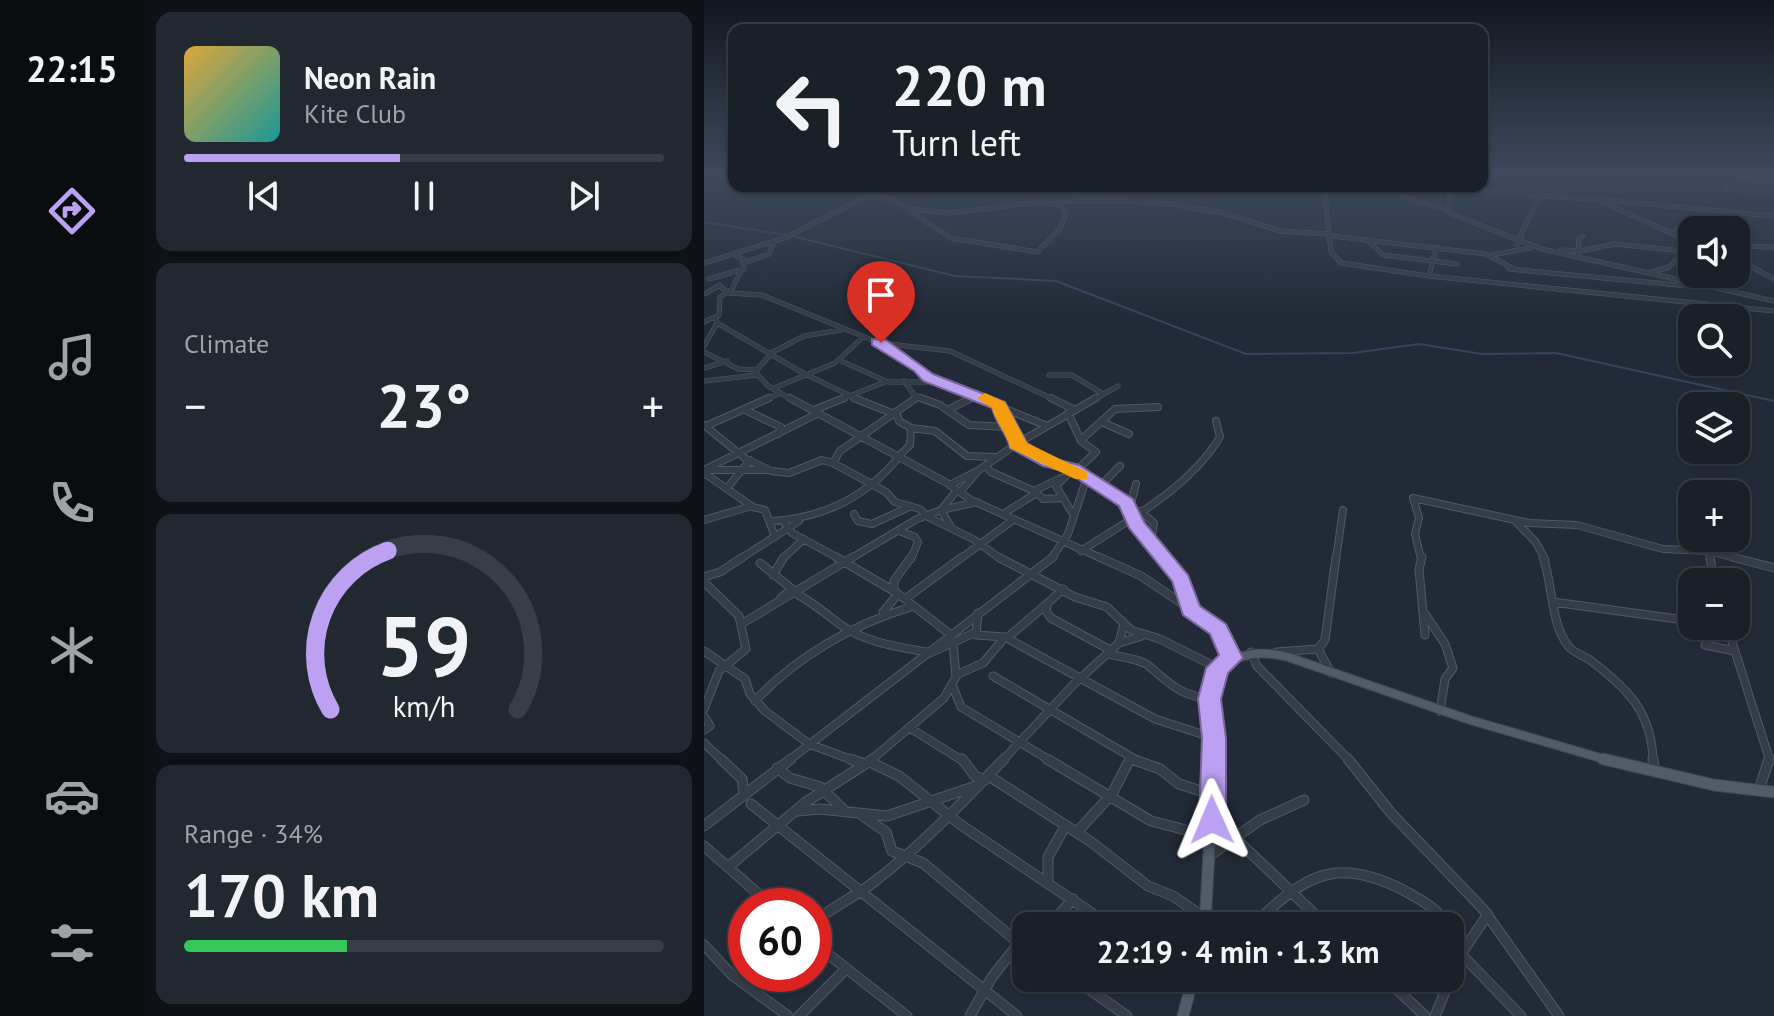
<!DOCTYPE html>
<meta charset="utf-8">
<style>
:root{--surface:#192028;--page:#222830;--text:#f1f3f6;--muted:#9fa3a8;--line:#373e45;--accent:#bca0f2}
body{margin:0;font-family:"PT Sans",sans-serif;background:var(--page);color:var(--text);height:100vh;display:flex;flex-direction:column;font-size:30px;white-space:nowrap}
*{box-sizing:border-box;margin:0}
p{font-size:26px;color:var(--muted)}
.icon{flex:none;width:44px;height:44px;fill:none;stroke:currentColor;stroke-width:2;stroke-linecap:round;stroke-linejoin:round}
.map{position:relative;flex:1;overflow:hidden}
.sheet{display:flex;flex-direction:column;gap:12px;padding:12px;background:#0e1216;width:560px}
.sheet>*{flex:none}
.banner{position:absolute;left:24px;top:24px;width:760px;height:168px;border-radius:16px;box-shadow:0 2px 6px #0004,0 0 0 2px var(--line);background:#192028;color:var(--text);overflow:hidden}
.buttons{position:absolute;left:974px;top:216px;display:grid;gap:16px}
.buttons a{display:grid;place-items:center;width:72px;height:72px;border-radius:16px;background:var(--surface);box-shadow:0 2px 6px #0004,0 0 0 2px var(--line);font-size:40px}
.speed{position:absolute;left:24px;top:888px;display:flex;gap:16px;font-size:40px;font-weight:700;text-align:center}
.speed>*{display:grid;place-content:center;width:104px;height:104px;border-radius:50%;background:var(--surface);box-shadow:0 2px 6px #0004,0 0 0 2px var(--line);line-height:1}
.speed .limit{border:12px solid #d22;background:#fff;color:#111}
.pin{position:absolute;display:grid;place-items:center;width:68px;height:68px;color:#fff;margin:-82px -34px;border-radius:50% 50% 50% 0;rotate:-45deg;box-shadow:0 0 8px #0007}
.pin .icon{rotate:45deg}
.me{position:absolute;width:88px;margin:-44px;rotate:359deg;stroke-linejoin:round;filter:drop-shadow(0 0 6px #0008)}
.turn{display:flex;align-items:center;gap:28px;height:168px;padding:0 32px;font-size:36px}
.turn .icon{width:104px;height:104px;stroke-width:2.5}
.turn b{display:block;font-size:56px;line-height:68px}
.big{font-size:60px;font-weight:800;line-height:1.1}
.sheet .tile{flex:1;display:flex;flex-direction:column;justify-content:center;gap:12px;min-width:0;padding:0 28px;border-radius:16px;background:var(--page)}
.sheet .dial{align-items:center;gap:0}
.dial svg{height:208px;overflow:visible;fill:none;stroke:var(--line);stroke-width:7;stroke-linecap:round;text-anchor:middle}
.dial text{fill:var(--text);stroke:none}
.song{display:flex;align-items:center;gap:24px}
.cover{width:96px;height:96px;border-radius:12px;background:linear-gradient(135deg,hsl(40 70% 55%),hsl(180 70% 35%))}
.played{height:8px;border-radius:4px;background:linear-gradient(90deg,var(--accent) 45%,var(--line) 45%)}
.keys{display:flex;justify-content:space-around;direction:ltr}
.heat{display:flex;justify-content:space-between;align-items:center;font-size:44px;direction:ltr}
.charge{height:12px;border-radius:6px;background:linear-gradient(90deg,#34c759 34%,var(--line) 0)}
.trip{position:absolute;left:308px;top:912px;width:452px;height:80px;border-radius:16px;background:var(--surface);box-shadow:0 2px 6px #0004,0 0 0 2px var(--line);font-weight:800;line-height:80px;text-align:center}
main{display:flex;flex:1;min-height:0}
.tabs{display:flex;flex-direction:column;width:144px;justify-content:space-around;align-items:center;background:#0a0d10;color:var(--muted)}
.tabs .icon{width:56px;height:56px}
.tabs .current{color:var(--accent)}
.tabs b{font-size:36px;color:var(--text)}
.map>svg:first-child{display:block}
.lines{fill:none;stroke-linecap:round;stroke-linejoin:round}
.stream{stroke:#35455d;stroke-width:2}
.minor-far3-casing{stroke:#525965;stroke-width:5}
.minor-far2-casing{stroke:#525965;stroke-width:8}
.minor-far1-casing{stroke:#525965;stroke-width:9}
.minor-casing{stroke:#525965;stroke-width:11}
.major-far2-casing{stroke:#3e4550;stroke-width:5}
.major-far1-casing{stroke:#3e4550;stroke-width:10}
.major-casing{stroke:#3e4550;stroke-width:13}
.minor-far3{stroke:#343c47;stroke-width:4}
.minor-far2{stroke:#343c47;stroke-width:6}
.minor-far1{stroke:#343c47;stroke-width:7}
.minor{stroke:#343c47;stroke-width:9}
.major-far2{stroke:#525b67;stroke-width:4}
.major-far1{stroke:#525b67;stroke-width:8}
.major{stroke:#525b67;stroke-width:11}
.route{fill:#bca0f2;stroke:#7a689d;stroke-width:2}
.slow{fill:#f59e0b}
</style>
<main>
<nav class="tabs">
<b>22:15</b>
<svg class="icon current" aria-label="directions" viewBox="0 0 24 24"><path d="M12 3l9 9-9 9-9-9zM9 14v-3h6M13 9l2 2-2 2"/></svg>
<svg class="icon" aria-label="music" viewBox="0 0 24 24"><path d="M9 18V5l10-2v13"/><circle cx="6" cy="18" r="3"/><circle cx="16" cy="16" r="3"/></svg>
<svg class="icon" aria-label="phone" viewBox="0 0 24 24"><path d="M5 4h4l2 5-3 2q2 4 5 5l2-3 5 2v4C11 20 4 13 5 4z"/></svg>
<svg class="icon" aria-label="climate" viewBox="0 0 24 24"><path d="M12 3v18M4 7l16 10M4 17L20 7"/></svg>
<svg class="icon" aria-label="car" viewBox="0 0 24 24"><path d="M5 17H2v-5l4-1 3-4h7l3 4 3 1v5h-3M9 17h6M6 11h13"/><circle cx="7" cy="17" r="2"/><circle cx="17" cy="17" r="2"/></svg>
<svg class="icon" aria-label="filters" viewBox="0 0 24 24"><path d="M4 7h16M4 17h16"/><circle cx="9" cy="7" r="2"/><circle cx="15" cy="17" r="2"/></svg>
</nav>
<section class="sheet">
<div class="tile">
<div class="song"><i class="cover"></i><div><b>Neon Rain</b><p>Kite Club</p></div></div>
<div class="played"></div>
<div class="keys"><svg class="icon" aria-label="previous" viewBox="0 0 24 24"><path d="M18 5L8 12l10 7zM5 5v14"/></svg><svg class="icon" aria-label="pause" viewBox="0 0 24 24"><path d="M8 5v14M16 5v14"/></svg><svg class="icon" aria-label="next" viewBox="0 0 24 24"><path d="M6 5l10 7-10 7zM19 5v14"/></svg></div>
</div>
<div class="tile"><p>Climate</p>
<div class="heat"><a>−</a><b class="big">23°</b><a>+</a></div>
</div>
<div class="tile dial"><svg viewBox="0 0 100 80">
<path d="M14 69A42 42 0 1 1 86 69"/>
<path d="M14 69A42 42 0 0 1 36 8" stroke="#bca0f2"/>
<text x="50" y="56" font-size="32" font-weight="700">59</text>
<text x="50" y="72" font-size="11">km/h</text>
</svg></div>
<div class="tile"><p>Range · 34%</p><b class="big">170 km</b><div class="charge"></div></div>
</section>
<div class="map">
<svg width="1070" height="1016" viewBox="0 0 1070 1016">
<rect width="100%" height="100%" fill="#212a36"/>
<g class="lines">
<path class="stream" d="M0,222l82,13
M88,236l163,40 101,5 190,73 107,-1 66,-9 63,10 74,-1 218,48"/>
<defs>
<path id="minor-far3" d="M620,186l7,66 10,11 88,13 345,35
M666,186l224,13 180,17
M1022,188l48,5
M746,191l-1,22 93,36 232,52
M372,192l25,-5
M166,195l23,5 58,38 86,14 22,-22 7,-16 -5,-9 -21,-3 -91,11 -40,-4
M699,197l46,13
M394,199h-4l8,-13
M353,202l57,-2 56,4 53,9 57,18 49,3
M898,202l90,40
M972,229l16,2
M628,236l154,18 28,15
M666,243l13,12 74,9
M813,244l20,-44 7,-4
M1032,246l38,1
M857,250l20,1 34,-7 77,8
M874,254l1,-16 4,-2
M787,255l39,-7
M1032,258l38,21
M0,263l83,-26 99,-51
M39,263l26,-9 5,-13
M805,269l190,18
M944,273l21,-6 16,-14
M725,276l7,-28
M5,279l35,-10v-9l-11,-6
M17,287l7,6 34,2 115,47 53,37 53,21
M0,294l16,-9
M12,317l1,6 86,50 56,27
M0,322l15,-7 1,-18 12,-8 9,-18
M176,343l70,8 105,49
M0,346l13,-23
M0,352l34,17 18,1
M67,353l33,-17 37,-6
M67,354l-16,18 13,14 25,14
M135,360l49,22h46
M0,368l23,-7
M345,375h23l31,19
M0,381l53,-6
M200,381l11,15 12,4
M70,388l61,-25 28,-26
M60,400l17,-7
M135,400l46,-18
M209,400l5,-3
M263,400l11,-5
M389,400l25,-14"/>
<path id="minor-far2" d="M86,398l157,85 24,17 132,59
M150,398l43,17 2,6 12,7 -1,17 -13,13
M217,398l19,7 29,20 39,2
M274,398l67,27
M347,398l24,12
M295,406l4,13 17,23
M41,410l36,17 -3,7
M110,410l30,-12
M244,410l23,-12
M364,413l13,28 15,11 -20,19
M400,423l25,11
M0,425l42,34 25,12 18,2 33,-13 11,3 53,29 9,10 25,7 8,8 45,22 28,20
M2,426l63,-28
M207,428l24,3 32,25 29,1
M377,440l34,-31 43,-2
M312,444l33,18 24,7 55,35 7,20 29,35
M129,463l7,-12 76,-53
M282,466l5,6 43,19 27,-13
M369,469l-17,17 18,30
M0,470l115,-57
M4,470h60
M0,473l49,34 12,3 10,27
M246,485l29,-15
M23,488l23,-28
M394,488l22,-22
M331,491l8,8 19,-1
M256,492l19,-22 39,-27 78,-45
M426,508l6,-24
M436,511l14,12 -3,18
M150,514l4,7 14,3 37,-17
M299,514l32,-20
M0,520l48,-14
M810,520l21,21 10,18
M68,521c51,-3 93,-23 126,-63
M79,521l9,12 48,26
M247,527l-10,-17 36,-8
M195,531l16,6 3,5 -7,17
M377,551c49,-32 108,-63 139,-114l-4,-16
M1005,551l1,8
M36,559l59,-38
M78,559l22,-20
M146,559l67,-40 24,-9 16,-20
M256,559l53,-39
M347,559l17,-25 18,-54
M632,559l7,-49
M717,559l-6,-25 4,-16 -6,-20 116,25 48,2 86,24 46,2 31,8"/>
<path id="minor-far1" d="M132,557l61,36 54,42
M294,557l77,40 32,10 24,23 29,9 58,29
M395,557l42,19 72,48 19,34
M458,557l19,23 9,29
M718,557l-3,12 6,66
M839,557c10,27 7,67 26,90 4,5 15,9 21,13 38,29 62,52 63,101
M1006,557l4,25
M1028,557l42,11
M56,563l32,26 -11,9
M69,575l11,-18
M0,577l16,-5 23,-15
M0,582l35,34 7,33 -27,22 -15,38
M359,589l-15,14 -2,8 5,7 61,33
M190,590v-9l17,-24
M93,594c16,9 27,18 41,29 25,19 59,24 89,29
M201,599l57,-42
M849,602l139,19
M179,612l15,-18
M274,613l-2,22 29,2 150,82 59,19
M721,614l20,30 8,24 -8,11 -5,32
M39,623l110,-66
M1008,626l17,5
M1023,626l43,135
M303,638l41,-35
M415,643l23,-7
M1001,645l30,6
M614,649l13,24
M0,651l41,28 5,15 15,17 44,33 46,17
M547,652l6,14 93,95
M572,652l42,-3 7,-9 11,-83
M226,653l44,-20
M404,654c12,3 34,5 42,13 21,18 30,28 60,32
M252,675l27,-12 22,-26
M289,676l145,85
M249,687l8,20 90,54
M51,701c41,-44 98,-77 156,-94
M0,716l6,10 -6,4
M206,728l53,33
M0,743l19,18
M84,761l265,-204
M166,761l74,-63 12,-21 -3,-34
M298,761l72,-77 45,-41 5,-19
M425,761l1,-3"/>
<path id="minor" d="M17,759l21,20 2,15
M146,759l14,5
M258,759l13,17 10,4
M343,759l104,62 58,15
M428,759l28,10 19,15 32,10
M644,759l43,54 92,96 76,107
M949,759l1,13
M166,762l29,14 62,49 150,101
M73,768l13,10 30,9 26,25
M285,776l101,65 58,45 25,10 32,22
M1055,790l10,-31
M47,804l266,212
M94,811l22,-2 67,7 89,-30
M159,816l23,16 6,19 31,12 103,86
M0,826l87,-67
M373,832l35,-38 18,-35
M531,838l92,88
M0,846l68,60
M508,854l48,-34 44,-20
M24,867l78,-65 67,-43
M344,882v-25l18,-32
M561,914c47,-45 80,-54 140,-23 16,9 34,18 43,35
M110,923c17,-16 37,-24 56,-38 49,-37 92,-82 134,-126
M345,926l24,-27
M545,926l16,-12 17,7 33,-4
M746,932l11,22 60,62
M110,943l93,73
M0,945l28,30 56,41
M369,978l54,38
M478,978l7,6
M681,978l40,38
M95,1016l46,-46
M266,1016l22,-39 27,-34
M731,1016l26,-62 27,-40"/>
<path id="major-far2" d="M1033,176l37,6"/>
<path id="major-far1" d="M510,761l-2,-65 6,-28c23,-15 43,-18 70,-11l182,63 141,41"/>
<path id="major" d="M899,759l111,26 60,7
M501,926l9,-167
M479,1016l10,-38"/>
</defs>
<use href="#minor-far3" class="minor-far3-casing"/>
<use href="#minor-far2" class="minor-far2-casing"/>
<use href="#minor-far1" class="minor-far1-casing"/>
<use href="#minor" class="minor-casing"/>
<use href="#major-far2" class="major-far2-casing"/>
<use href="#major-far1" class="major-far1-casing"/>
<use href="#major" class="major-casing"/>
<use href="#minor-far3" class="minor-far3"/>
<use href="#minor-far2" class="minor-far2"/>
<use href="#minor-far1" class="minor-far1"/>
<use href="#minor" class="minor"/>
<use href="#major-far2" class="major-far2"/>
<use href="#major-far1" class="major-far1"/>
<use href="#major" class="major"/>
</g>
<linearGradient id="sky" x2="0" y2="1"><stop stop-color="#12171e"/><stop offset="0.55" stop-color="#3d4a5d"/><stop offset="1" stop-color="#3d4a5d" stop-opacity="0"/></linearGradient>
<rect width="1070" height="318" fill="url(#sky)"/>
<path class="route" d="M168,339l14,1 47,34 72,28 22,41 28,16 24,6 54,34 11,23 44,53 12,31 26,18 17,34 -15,15 -7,26 5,39v82l-4,8 -10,3 -9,-3 -4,-8 3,-82 -4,-39 8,-31 13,-13 -9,-21 -27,-19 -11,-34 -43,-53 -10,-22 -52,-34 -24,-6 -33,-18c-2,-13 -14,-24 -18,-40l-69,-27 -9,-10 -42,-26z"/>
<path class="slow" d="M281,393l20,9 22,41 60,29v7h-12l-65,-31c-2,-13 -14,-25 -18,-40l-15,-10z"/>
</svg>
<div class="buttons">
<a><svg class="icon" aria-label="sound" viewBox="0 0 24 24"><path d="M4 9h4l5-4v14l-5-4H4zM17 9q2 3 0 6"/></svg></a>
<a><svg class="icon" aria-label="search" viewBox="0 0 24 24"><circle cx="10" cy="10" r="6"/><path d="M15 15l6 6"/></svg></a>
<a><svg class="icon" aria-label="layers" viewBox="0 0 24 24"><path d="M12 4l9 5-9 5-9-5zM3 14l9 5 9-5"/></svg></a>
<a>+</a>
<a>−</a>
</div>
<div class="speed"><div class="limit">60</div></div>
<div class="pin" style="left:177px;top:343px;background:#d93025"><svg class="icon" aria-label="arrive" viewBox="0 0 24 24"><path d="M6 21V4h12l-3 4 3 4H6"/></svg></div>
<svg class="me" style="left:508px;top:820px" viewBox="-20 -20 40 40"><path d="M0-17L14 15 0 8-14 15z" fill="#bca0f2" stroke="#fff" stroke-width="4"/></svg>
<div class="trip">22:19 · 4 min · 1.3 km</div>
<div class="banner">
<div class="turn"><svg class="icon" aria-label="left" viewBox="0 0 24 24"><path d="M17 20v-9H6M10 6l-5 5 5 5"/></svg><div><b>220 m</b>Turn left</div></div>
</div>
</div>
</main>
